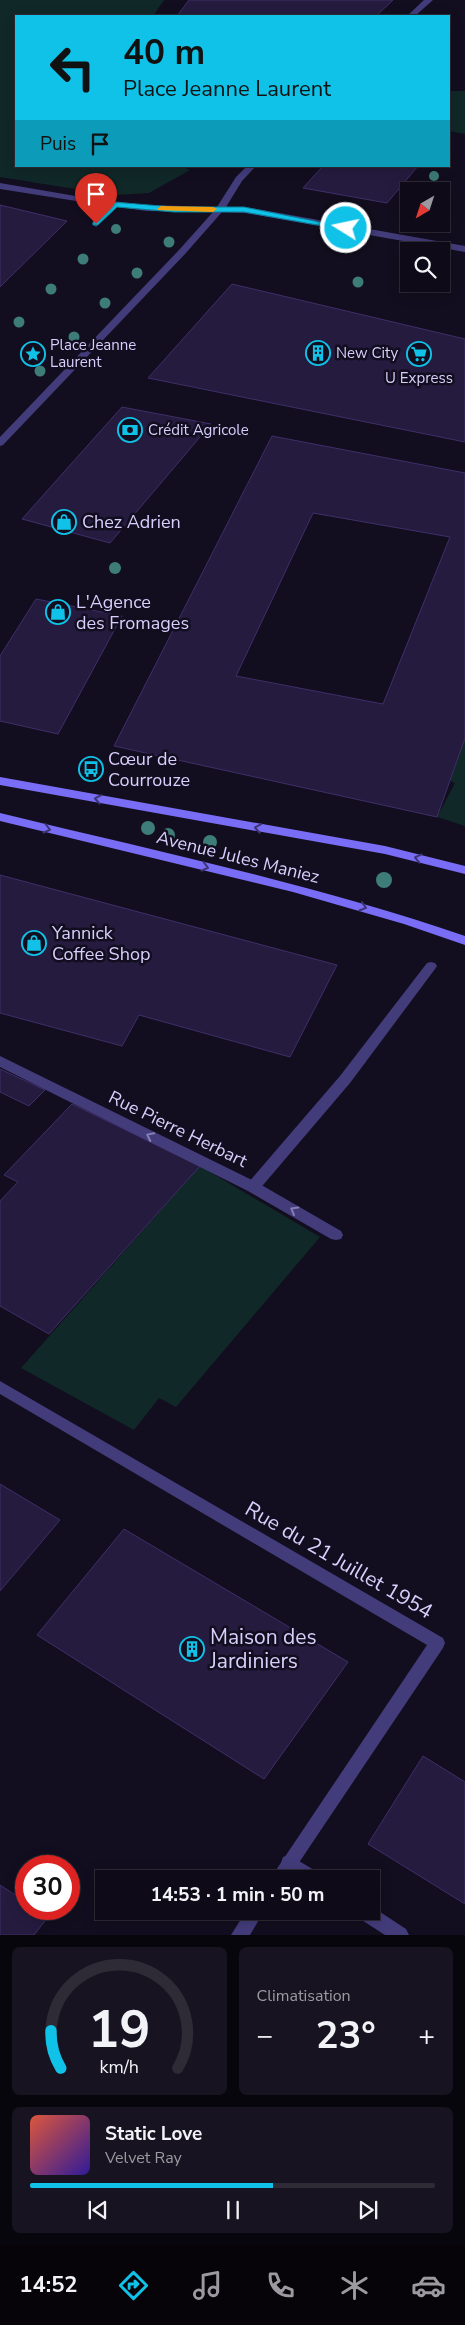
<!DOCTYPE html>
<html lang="fr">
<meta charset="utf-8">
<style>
:root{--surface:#0e0a17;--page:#171320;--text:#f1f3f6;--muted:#9b9aa1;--line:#2e2b36;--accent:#10c2e7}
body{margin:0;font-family:"Nunito Sans",sans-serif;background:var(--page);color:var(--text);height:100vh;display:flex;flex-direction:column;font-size:19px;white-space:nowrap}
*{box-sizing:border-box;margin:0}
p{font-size:16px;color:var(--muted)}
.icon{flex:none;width:28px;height:28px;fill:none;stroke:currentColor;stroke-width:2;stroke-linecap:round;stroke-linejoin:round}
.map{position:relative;height:1935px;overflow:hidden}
.side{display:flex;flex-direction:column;gap:12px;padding:12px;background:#08060d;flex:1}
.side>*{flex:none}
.banner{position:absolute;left:15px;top:15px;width:435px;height:152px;border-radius:0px;box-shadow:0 2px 12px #0003,0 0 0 1px var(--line);background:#10c2e7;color:#111;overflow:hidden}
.needle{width:32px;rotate:219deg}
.buttons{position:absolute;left:400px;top:182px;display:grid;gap:10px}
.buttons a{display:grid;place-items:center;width:50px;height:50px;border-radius:0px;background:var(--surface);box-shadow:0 2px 12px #0003,0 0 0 1px var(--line);font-size:25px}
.speed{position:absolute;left:15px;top:1855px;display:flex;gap:10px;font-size:25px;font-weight:700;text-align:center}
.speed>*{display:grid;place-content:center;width:65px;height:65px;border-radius:50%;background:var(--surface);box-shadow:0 2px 12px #0003,0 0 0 1px var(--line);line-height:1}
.speed .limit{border:8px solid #d22;background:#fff;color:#111}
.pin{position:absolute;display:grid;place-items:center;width:42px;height:42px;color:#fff;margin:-51px -21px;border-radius:50% 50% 50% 0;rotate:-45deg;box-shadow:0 0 5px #0007}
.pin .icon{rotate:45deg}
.me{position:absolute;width:55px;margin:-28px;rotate:280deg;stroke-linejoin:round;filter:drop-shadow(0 0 4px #0008)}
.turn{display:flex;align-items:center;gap:18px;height:105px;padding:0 25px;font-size:22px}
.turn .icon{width:65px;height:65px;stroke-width:2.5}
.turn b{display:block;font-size:35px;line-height:42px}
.then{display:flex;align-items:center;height:48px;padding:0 25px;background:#0003;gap:10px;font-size:19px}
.big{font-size:38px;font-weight:700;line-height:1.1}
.side .card{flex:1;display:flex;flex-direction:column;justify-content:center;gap:8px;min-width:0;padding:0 18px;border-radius:8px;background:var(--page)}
.side .dial{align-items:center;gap:0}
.dial svg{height:130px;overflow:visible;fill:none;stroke:var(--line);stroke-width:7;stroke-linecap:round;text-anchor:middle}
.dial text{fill:var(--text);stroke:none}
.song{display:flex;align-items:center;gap:15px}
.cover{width:60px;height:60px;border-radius:8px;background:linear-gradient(135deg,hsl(10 70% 55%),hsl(250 70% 35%))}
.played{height:5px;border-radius:2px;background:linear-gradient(90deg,var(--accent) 60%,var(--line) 60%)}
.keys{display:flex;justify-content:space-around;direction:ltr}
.heat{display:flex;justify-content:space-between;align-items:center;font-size:28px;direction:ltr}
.side .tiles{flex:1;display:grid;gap:12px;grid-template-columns:1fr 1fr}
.card:last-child{grid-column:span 2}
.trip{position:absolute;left:95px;top:1870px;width:285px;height:50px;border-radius:0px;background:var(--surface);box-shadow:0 2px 12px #0003,0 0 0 1px var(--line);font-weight:700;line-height:50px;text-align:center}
.dock{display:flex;height:80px;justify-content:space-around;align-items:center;background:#060409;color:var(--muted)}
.dock .icon{width:35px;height:35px}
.dock .on{color:var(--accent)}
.dock b{font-size:22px;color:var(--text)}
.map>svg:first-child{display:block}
.green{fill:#112828}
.building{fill:#251b3f;stroke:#3f2f69;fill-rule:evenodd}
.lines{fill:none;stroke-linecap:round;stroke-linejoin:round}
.lane{fill:#433c7b;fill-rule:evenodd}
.street{fill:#433c7b;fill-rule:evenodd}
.secondary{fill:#7a6df5;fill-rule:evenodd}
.tree{fill:#3d7c78}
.oneway{stroke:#3c3475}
.oneway2{stroke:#867eb5}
.route{fill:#10c2e7;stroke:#0a7e96}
.slow{fill:#f59e0b}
.labels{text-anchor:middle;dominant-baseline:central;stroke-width:5;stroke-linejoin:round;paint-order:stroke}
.far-poi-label{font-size:15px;fill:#d7cffc;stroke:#120e1f;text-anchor:start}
.poi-label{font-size:18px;fill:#d7cffc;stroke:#120e1f;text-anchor:start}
.street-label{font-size:18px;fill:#d7cffc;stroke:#120e1f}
.near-street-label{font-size:21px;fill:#d7cffc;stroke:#120e1f}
.near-poi-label{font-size:21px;fill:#d7cffc;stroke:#120e1f;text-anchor:start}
</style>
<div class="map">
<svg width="465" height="1935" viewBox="0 0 465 1935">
<rect width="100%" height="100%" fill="#120e1f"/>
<path class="green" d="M0,0h164l-11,16h-137v150h165l9,4 -41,23 -36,2 -113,-18z
M449,91h16v43l-16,-3z
M465,738v88l-28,-9 18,-34 -5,-2z
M200,1166l120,71 -144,170 -17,-9 -25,32 -113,-62z"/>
<path class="building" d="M189,0h204l-17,16h-199z
M323,166h95l-31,37 -84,-15z
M0,205l67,16 -67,66z
M232,284l233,55v103l-317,-64z
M122,407l89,17 -101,119 -88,-24z
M272,436l193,37v265l-28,79 -323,-71zM313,513l137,24 -67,167 -147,-28z
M36,599l86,17 -64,118 -58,-13v-65z
M0,875l337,90 -47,92 -151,-42 -17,31 -122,-33z
M0,1069l45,21 -16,16 -29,-14z
M72,1104l128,62 -151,168 -49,-28v-105l18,-19 -14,-7z
M0,1484l60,36 -60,71z
M124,1529l224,133 -84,117 -227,-144z
M423,1756l42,26v122l-97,-60z
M0,1885l26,17v7h10l12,8 -14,18h-34z"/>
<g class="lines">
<path class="lane" d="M431,962l4,1 2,3 -2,3 -85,114 -92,108h-10l-2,-4 2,-4 92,-107 87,-113z
M289,1855l30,18 2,6c-15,0 -33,1 -40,-16l2,-6z
M371,1906l35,23 3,6h-24l-28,-18 -2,-6h16z"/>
<path class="street" d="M424,0h9l-18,16h-8z
M247,166h9l-14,15 -16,26h19l220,39v6l-220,-39 -23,-1 -37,42 -182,191 -3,1v-9l179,-187 34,-38 -66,-1 -30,-4 -21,20 -4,-3 16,-18 -108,-17v-6l87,15 60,7 70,2 19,-30z
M0,1056l258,127 83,48 2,4 -2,4 -5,1 -5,-1 -83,-48 -248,-124z
M0,1381l443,257 2,5 -2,5 -155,231h-18l157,-234 -427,-251z
M246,1911h18l-14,24h-19z"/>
<path class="secondary" d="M0,777l385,69 80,20v8l-80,-20 -385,-69z
M0,813c156,38 313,71 465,123v9l-61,-21 -111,-32 -293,-71z"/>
</g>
<g class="tree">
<circle cx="434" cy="176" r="5"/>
<circle cx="116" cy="229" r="5"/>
<circle cx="169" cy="242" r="5.5"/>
<circle cx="83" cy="259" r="5.5"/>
<circle cx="137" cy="273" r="5.5"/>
<circle cx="358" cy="282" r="5.5"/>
<circle cx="51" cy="289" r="5.5"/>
<circle cx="105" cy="303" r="5.5"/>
<circle cx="19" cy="322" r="5.5"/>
<circle cx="74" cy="337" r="5.5"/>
<circle cx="40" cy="371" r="5.5"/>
<circle cx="115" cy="568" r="6"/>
<circle cx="148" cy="828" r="7"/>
<circle cx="168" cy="835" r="7"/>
<circle cx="210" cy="842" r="7"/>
<circle cx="384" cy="880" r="8"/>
</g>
<defs><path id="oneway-chevron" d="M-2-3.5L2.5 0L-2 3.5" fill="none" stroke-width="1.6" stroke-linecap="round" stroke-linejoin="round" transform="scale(1.25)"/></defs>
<g class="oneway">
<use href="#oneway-chevron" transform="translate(98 799) rotate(-170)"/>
<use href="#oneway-chevron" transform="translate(258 828) rotate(-170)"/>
<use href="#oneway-chevron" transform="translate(47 829) rotate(14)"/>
<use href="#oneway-chevron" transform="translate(418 858) rotate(-167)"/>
<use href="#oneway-chevron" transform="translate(205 867) rotate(14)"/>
<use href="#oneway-chevron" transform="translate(363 907) rotate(17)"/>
</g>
<g class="oneway2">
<use href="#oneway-chevron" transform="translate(150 1136) rotate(-154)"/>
<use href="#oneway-chevron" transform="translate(294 1210) rotate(-150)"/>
</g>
<path class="route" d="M112,202l62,5h70l106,21 -4,2 -102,-18h-70l-57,-5 -19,18h-5v-3z"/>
<path class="slow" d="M161,206l52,1 4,2 -4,3 -55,-2 -1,-1z"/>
<defs>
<symbol id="building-ring" viewBox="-11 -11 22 22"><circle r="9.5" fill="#120e1f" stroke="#10c2e7" stroke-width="1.5"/><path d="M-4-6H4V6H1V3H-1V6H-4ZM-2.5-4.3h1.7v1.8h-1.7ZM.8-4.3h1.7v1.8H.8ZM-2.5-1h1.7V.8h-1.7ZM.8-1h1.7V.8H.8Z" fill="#10c2e7"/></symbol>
<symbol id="sight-ring" viewBox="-11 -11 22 22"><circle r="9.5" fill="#120e1f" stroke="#10c2e7" stroke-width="1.5"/><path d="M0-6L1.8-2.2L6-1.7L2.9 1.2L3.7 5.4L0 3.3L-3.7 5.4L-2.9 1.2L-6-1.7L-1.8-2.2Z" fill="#10c2e7"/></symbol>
<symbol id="supermarket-ring" viewBox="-11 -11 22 22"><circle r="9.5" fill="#120e1f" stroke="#10c2e7" stroke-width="1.5"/><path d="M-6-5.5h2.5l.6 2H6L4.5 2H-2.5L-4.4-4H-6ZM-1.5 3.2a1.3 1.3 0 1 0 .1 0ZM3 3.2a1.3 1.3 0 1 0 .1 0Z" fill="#10c2e7"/></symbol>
<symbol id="bank-ring" viewBox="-11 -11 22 22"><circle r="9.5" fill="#120e1f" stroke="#10c2e7" stroke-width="1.5"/><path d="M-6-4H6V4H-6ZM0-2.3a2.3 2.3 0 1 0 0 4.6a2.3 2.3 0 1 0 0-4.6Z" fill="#10c2e7"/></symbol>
<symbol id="shop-ring" viewBox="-11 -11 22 22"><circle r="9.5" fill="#120e1f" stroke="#10c2e7" stroke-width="1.5"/><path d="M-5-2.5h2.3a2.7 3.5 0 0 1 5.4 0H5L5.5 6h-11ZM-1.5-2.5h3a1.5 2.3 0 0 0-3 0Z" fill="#10c2e7"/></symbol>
<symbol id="bus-ring" viewBox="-11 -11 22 22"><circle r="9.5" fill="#120e1f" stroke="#10c2e7" stroke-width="1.5"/><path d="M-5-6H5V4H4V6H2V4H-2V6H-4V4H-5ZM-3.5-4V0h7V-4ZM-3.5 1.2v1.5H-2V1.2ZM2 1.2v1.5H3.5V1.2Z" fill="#10c2e7"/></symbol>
</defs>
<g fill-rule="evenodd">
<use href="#building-ring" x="304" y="339" width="28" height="28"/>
<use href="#sight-ring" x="19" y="340" width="28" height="28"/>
<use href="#supermarket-ring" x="405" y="340" width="28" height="28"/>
<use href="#bank-ring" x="116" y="416" width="28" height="28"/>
<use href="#shop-ring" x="50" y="508" width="28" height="28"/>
<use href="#shop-ring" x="44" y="598" width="28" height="28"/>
<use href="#bus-ring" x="77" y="755" width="28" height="28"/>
<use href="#shop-ring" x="20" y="929" width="28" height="28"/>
<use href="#building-ring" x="178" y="1635" width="28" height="28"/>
</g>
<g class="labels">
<g class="far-poi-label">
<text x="50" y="345">Place Jeanne<tspan x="50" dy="17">Laurent</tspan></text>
<text x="336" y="353">New City</text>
<text x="419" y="378" text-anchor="middle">U Express</text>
<text x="148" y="430">Crédit Agricole</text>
</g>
<g class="poi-label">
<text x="82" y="522">Chez Adrien</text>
<text x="76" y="602">L'Agence<tspan x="76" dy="21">des Fromages</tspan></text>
<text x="108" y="759">Cœur de<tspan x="108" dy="21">Courrouze</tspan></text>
<text x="52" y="933">Yannick<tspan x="52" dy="21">Coffee Shop</tspan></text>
</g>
<g class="street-label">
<text transform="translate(238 857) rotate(14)">Avenue Jules Maniez</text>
<text transform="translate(178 1129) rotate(26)">Rue Pierre Herbart</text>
</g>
<g class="near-street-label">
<text transform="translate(339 1560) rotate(30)">Rue du 21 Juillet 1954</text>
</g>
<g class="near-poi-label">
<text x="210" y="1637">Maison des<tspan x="210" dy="24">Jardiniers</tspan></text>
</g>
</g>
</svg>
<div class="buttons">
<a><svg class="needle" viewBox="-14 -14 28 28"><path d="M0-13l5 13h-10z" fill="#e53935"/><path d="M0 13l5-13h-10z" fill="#9b9aa1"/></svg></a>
<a><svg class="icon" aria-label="search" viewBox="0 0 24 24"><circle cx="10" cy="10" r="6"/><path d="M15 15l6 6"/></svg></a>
</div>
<div class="speed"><div class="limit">30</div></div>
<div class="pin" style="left:96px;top:224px;background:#d93025"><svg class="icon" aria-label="arrive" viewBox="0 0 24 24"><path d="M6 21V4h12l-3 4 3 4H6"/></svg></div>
<svg class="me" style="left:346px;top:228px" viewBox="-20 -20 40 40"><circle r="17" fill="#10c2e7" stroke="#fff" stroke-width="3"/><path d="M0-11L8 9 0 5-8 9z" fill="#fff"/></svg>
<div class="trip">14:53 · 1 min · 50 m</div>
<div class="banner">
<div class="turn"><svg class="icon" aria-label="left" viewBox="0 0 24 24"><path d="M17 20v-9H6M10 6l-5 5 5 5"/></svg><div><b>40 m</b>Place Jeanne Laurent</div></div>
<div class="then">Puis<svg class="icon" aria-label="arrive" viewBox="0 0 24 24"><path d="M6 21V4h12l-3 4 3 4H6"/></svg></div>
</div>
</div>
<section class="side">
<div class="tiles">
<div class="card dial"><svg viewBox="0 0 100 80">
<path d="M14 69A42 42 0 1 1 86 69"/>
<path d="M14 69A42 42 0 0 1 8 46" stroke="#10c2e7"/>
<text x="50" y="56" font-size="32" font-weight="700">19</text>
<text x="50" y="72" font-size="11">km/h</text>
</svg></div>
<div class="card"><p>Climatisation</p>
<div class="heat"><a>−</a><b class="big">23°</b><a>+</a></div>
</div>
<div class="card">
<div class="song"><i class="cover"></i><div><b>Static Love</b><p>Velvet Ray</p></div></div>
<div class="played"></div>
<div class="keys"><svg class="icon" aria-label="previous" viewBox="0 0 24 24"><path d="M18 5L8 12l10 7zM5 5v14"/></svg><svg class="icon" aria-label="pause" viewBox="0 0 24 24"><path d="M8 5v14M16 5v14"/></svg><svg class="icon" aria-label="next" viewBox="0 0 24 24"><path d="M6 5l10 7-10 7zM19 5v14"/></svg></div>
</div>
</div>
</section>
<nav class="dock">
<b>14:52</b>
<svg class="icon on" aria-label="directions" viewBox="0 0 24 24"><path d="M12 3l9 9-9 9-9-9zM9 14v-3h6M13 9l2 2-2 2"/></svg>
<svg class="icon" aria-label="music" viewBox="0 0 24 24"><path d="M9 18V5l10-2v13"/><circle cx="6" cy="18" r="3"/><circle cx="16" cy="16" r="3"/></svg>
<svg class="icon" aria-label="phone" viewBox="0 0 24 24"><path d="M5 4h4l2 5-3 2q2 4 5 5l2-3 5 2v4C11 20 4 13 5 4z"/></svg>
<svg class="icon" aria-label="climate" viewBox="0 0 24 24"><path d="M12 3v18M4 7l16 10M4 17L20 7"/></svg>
<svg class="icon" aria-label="car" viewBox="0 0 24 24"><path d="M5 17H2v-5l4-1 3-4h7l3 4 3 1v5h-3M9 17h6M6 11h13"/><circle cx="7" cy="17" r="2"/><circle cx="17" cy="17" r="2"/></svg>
</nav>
